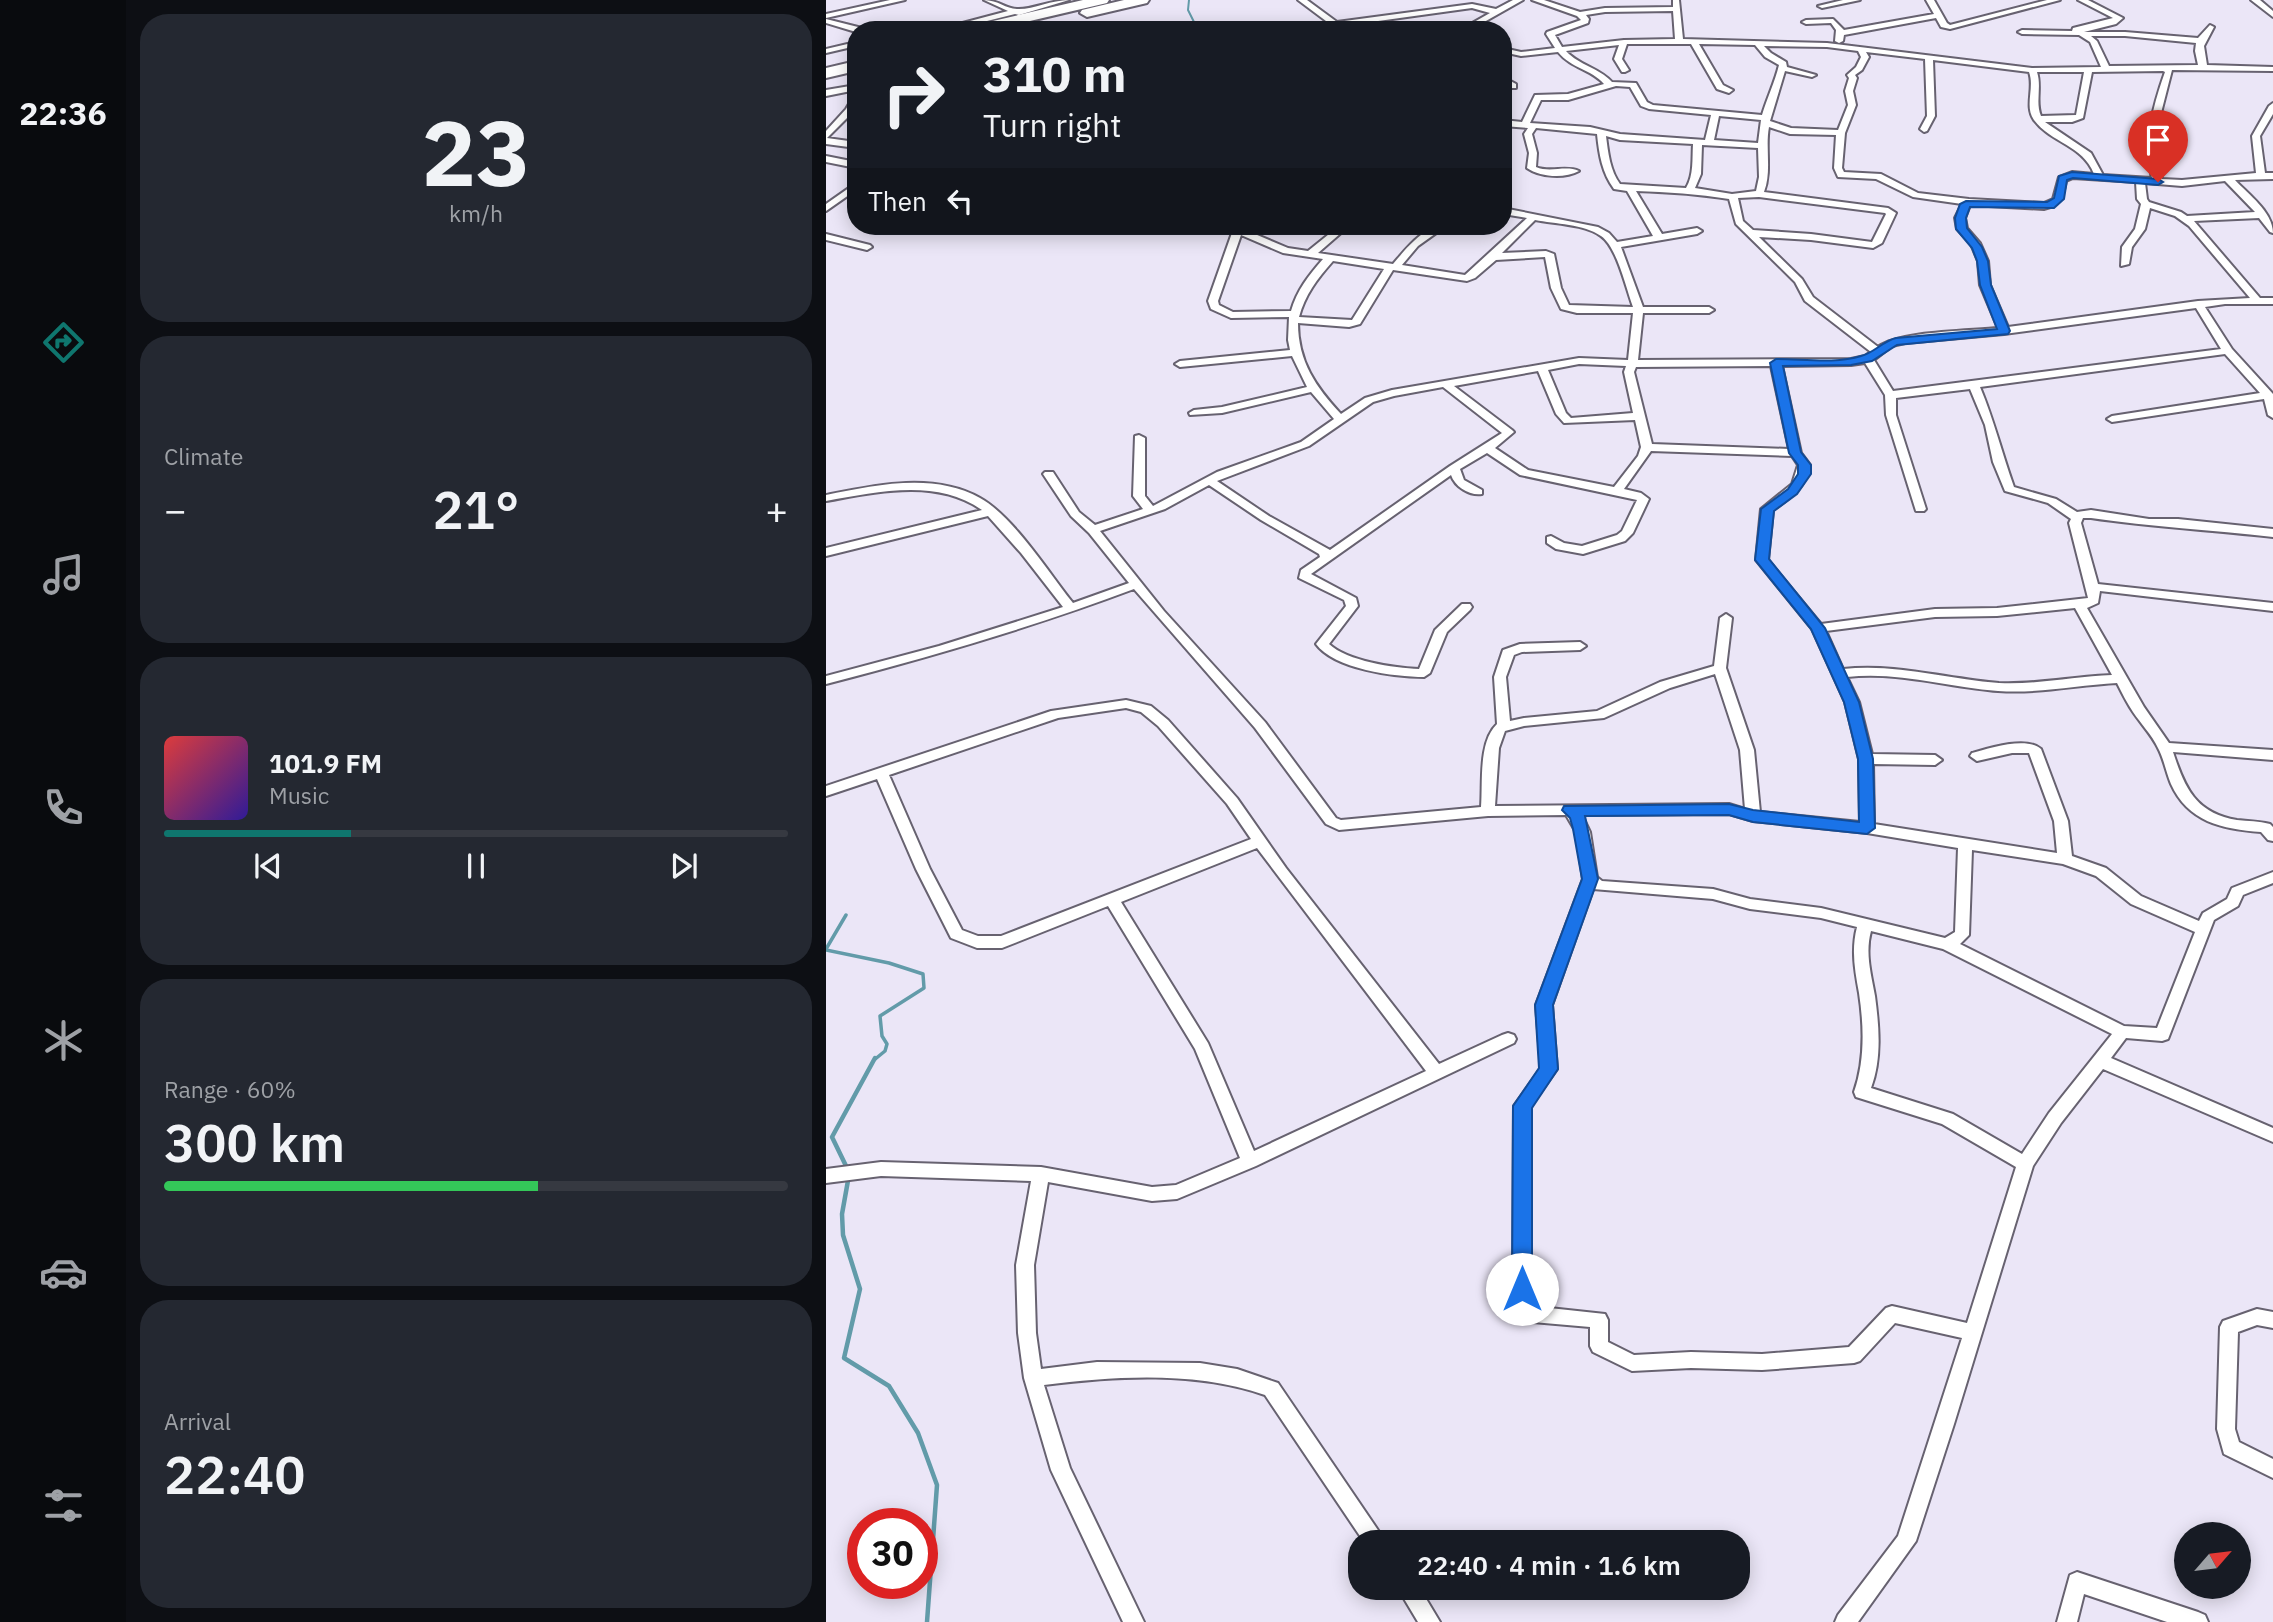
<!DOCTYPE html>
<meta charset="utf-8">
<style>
:root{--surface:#171b24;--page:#242831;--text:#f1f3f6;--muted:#9ea1a6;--line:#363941;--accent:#0f766e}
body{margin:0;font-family:"IBM Plex Sans",sans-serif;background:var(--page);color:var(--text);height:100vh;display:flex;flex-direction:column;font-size:26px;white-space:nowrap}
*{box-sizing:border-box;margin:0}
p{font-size:23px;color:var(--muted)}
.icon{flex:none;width:38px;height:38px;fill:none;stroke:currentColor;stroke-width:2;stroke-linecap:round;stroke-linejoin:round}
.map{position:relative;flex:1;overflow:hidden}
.side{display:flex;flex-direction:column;gap:14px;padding:14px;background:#0d0f14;width:700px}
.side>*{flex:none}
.banner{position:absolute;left:21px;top:21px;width:665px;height:214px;border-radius:28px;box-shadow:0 4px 18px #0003;background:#171b24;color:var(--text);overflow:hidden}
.needle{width:46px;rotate:62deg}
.tools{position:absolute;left:1348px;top:1522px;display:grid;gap:14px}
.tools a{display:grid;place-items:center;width:77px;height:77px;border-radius:50%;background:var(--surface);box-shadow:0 4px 18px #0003;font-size:35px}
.speed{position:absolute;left:21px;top:1508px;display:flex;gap:14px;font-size:35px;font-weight:700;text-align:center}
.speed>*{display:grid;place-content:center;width:91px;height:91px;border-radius:50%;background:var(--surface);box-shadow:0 4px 18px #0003;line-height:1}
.speed .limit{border:10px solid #d22;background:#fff;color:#111}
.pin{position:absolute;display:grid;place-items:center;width:60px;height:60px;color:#fff;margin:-72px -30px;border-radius:50% 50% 50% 0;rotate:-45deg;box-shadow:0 0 7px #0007}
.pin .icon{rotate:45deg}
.me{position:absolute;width:77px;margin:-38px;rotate:0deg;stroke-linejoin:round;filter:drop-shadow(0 0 5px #0008)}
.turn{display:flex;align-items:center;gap:24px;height:147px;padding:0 21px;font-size:32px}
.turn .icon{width:91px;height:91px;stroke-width:2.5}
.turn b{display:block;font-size:49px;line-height:60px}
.then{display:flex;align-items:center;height:66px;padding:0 21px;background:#0003;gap:14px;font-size:26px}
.big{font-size:52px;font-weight:600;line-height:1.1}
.side .tile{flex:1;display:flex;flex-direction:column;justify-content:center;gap:10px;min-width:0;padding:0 24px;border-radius:28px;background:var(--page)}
.side .dial{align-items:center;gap:0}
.dial b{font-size:91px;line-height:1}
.song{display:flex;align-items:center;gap:21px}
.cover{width:84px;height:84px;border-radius:10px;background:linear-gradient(135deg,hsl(0 70% 55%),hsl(250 70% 35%))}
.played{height:7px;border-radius:4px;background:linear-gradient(90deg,var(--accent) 30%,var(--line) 30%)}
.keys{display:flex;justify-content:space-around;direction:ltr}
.heat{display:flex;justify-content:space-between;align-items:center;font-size:38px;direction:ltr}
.charge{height:10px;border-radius:5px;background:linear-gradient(90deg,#34c759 60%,var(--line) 0)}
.trip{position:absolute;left:522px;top:1530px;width:402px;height:70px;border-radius:28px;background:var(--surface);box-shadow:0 4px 18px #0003;font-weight:600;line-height:70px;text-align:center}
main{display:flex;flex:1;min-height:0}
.tabs{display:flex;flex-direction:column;width:126px;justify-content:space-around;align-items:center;background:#090b0e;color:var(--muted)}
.tabs .icon{width:49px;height:49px}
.tabs .selected{color:var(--accent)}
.tabs b{font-size:32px;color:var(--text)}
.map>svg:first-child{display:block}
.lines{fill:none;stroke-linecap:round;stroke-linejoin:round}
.stream-far2{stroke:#629ba9;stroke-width:2}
.stream-far1{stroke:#629ba9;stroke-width:3.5}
.stream{stroke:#629ba9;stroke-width:4.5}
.minor-casing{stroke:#676270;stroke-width:4}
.motorway-casing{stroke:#676270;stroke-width:4}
.minor{fill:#fff;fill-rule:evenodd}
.motorway{fill:#fff;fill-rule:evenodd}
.route{fill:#1a73e8;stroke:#114b97;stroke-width:2}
</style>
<main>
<nav class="tabs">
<b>22:36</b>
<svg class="icon selected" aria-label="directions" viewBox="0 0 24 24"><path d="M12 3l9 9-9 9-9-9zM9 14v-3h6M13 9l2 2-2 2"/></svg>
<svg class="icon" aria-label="music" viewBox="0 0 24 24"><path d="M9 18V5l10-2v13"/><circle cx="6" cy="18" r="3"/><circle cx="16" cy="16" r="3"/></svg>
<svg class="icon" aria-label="phone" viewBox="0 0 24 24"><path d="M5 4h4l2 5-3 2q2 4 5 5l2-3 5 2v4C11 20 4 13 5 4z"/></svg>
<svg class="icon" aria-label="climate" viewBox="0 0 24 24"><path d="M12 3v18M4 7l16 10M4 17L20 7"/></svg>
<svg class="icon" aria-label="car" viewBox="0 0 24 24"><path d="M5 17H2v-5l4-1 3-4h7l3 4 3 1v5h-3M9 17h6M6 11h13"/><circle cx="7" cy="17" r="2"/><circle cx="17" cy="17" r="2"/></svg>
<svg class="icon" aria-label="filters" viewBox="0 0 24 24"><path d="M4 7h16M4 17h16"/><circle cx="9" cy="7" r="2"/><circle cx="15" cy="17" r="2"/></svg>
</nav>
<section class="side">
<div class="tile dial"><b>23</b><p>km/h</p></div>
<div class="tile"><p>Climate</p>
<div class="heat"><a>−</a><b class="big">21°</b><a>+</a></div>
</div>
<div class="tile">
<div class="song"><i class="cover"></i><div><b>101.9 FM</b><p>Music</p></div></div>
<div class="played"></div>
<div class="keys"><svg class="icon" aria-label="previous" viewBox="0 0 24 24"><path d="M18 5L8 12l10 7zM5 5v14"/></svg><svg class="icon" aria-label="pause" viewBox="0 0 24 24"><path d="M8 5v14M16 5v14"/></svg><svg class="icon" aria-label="next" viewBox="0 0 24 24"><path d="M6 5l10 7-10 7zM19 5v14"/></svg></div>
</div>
<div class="tile"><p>Range · 60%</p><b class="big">300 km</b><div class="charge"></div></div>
<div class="tile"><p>Arrival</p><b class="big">22:40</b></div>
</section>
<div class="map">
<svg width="1447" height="1622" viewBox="0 0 1447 1622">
<rect width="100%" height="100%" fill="#ebe6f7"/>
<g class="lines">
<path class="stream-far2" d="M363,0l-1,10 10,20"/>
<path class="stream-far1" d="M0,949l20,-34
M0,950l63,13 34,11 1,14 -44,28 2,20 5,8 -2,7 -11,9"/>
<path class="stream" d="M21,1168l-15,-31 43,-79
M23,1175l-7,39 1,21 17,54 -16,69 45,28 29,47 19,52 -10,137"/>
<defs>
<path id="minor" d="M64,0h15l-79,18v-4z
M158,0c14,0 22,9 33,9 15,1 34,-9 52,-9l-50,15 -4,-1 -64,16h-15l72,-19z
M472,0h9l30,22 135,-18 24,5 17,-9h10l-53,30h-10l30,-17 -18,-5 -130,18 3,4h-7z
M706,0h12l36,12 25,-4 68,-1v-7h6l4,39 144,4 205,25 69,-1 -11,-25 -11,-7 -57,-1 -4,-2 4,-2 50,1 1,-3 40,-10 -35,-18h10l35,18 -7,6 -32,8h41l73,6 12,-13 4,2 -10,19 3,19 66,2v4l-101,-1 -11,43 -4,28 5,38 20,1 74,-7 -4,-37 17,-30 4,-3v11l-13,22 5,37h8v6l-38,1c13,14 38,32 38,53l-3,-1 -11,-14 -65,3 66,77h13v6h-48l-20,3 27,42 41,45v24l-5,-3 -4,-16 -152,23 -5,-3 5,-3 148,-23 -35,-39 -245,33c14,33 22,67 34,100l42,12 21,13 14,-2 58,9h29l95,10v8c-61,-7 -122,-10 -182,-19h-8l-2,5 17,61 175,19v8l-173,-20 -2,12 -11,5 57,99 25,36 104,7v10l-100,-8c12,37 23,61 64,68 11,1 22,1 33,4l3,3v14l-5,-1 -7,-8c-39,-3 -73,-10 -90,-48 -5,-12 -7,-25 -13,-36 -6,-13 -17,-24 -25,-36 -6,-9 -11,-19 -16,-29 -40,2 -79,11 -119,8 -51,-4 -100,-20 -151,-14l12,25 13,52 63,1 7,5 -7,5 -62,-1 1,60 183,29 -3,-32 -25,-68h-17l-35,8 -7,-5 2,-3c17,-5 55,-17 69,-4l27,72 4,35 34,12 35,28 58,25 4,-8 24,-14 5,-11 41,-16v11l-30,12 -5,11 -24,14 -46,119 -6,2 -36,-3 -15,20 162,70v14l-170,-73 -42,54 -28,43 -79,258 -38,117 -58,81h-23l3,-7 60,-79 64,-198 -67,-15 -35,38 -6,2 -92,7 -71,-2 -59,3 -39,-19 -3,-6v-19l-68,-6 -6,-2 -3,-6 1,-207 27,-38 -5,-63 47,-126 -7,-47 -10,-17 -78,1 -149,14 -13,-6 -71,-96 -121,-139c-101,38 -204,68 -308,95v-8l113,-30 124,-39 -42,-54 -33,-37 -162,40v-8l156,-38c-46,-32 -105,-18 -156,-9v-6c49,-10 108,-23 154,3 34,19 68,74 93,105l56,-20 -40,-50 -18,-17 -28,-42 2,-2h8l26,40 16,13 48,-16 -10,-13 2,-60 4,-1 6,3v58l8,10 64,-34 84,-30 33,-23 -23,-27 -89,21 -32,2 -1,-2 5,-3 28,-3 85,-20 -15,-31 -112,11 -5,-3 5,-3 110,-11 -2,-10 1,-23 -58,1 -20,-9 -3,-8 24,-68 -31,-4 -5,-3 47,3 45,19 20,3 31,-25h10l-31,27 75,11c14,-16 30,-38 53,-38l-28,20 -16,19 63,10 62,-57 -24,-4v-6l95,19 11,6 8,9 36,-6 -26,-45 -13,-2c-12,-16 -15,-35 -17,-55l-61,-6 -4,6 5,19 -1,14c14,6 30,-2 43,4 -15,8 -39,6 -52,-3l2,-15 -5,-19 4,-6 -25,-2v-6l19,2 13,-27 33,-1 36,-10c-13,-15 -32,-15 -46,-32l-37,4 -18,-4v-4l18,4 34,-4 -9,-14 1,-2 34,-12 -4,-4zM847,11l2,28 -51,1 -62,7 -7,-12 33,-12 1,-4 -3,-4 19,-3zM1265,36h34l71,7 -1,8 3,14 -89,1 -12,-25zM801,44h64l26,45 12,4 4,-3 -10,-5 -24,-41 56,1 10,12 14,8c-4,17 -12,33 -17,50l-109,-10 -6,-3 -11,-19 -24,-1c-14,-15 -32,-16 -46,-31l53,-6 -5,14 8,13h3l4,-2 -7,-11zM938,46l63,1 31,4 3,6 -5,10 -9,8 2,3 -4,13 3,14 -10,25 -47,-2 -21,-7 15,-50 27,6 4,-2 -29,-8 -1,-5 -15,-9zM1040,52l59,7 2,57 -7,13 4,3 3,-1 8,-15 -2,-56 96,12c6,16 -5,34 5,48 17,23 49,25 60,54l-22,-2 -13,5 -6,22 -9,4 -75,-4 -51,-6 -37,-19 -37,-2 -2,-4 3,-35 11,-28 -3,-14 4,-13 -2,-3 7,-5 7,-13zM1337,71l2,1c-12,34 -22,70 -13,106l-49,-3 -12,-22 -46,-31h27l11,-4 9,-46zM1211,72h47l-8,43 -35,1c-6,-14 1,-29 -4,-44zM790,86l14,1 11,19 8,3 62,6 -6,25 -85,-6 -30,-7 -60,-4 11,-23h27zM893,116l42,4 -3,23 -44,-3zM943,127l21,7 46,1 -2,33 4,9 38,2 37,18 49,7 -7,14 2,11 14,15 7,17 2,24 18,43c-29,3 -99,3 -120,19l-65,-50 -11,-18 -43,-42 52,3 62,8 9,-5 14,-30 -8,-5 -124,-16c8,-21 1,-44 5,-65zM780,136l14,4 73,4c-1,15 1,31 -7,44l-66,-4c-10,-13 -12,-32 -14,-48zM876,145l56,3 1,29 -3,14 -24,3 -37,-6 6,-14zM1247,178l63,4 1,17 4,5 -6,25 -13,18 -1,19 8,-2 3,-17 13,-18 5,-21 25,8 14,10 61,72 -52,3 -190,26 -18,-42 -2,-24 -8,-18 -13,-15 -2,-10 5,-13 74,4c17,-3 19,-13 22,-28zM1399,181l30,31 -68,4 -6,-4 -32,-10 -2,-3 -2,-16 37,3zM810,191c31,1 62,3 93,8l7,25 59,58 10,19 66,51 -6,4 -14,3 -213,1 5,-47h66l5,-3 -5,-3h-66l-22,-60 76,-13 5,-3 -5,-3 -35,6zM933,197l126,16 1,1 -14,28 -61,-8 -58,-4 -10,-9 -5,-23zM709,220c20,4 49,4 66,16 16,11 25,52 32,71l-64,-2 -8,-17 -7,-34 -8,-3 -44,2zM415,235l42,18 40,6c-14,16 -26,31 -32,52l-58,1 -14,-7 -1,-4zM719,257l6,31 10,21 16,4h56l-5,47 -49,-2 -187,32 -27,8 -24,16c-25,-27 -43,-52 -43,-91l51,4 11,-3 33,-54 74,11 8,-3 21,-18zM507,261l51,8 -32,51 -53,-3c6,-22 18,-38 34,-56zM1370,308l25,41 -328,42 -19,-31 18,-14 13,-3 99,-9zM1039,363l20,32 1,20 30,96h8l2,-2 -30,-94v-17l74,-9 15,36 8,37 12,29 43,12 23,16 -2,4 19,75 -91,10 -62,1 -114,15 -53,-64 5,-50c17,-12 33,-22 37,-45l-9,-12 -19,-87 69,-1zM753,364l47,2 -2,6 9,41 -62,5 -5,-5 -18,-43zM945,366l18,83 -137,-5 -18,-72 2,-5zM712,371l18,43 8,9 71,-3 6,27 -3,9 -24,31 -86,-17 -33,-22 19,-16 -2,-2 -58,-44zM617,387l59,46 -52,33 -120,84 -61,-34 -52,-35 92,-35 64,-44 21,-6zM825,451l141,5 6,9 -6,19 -31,25 -5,51 56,69 33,73 14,57 1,63 -100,-10 -6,-62 -28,-82 6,-50 -6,-4 -6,4 -6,48 -54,16 -63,29 -73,7 -14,3 -4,-44 8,-22 8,-3 58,-2 6,-4 -6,-4 -60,2 -17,6 -9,27 3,47c-19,18 -14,59 -16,83l-140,13 -5,-2 -71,-96 -101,-111 -64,-80 65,-22 44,-24 52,35 58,34 1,3 -19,13 -2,8 45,22 2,6 -30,38c18,25 79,33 108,33l6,-4 17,-41 23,-22 2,-3 -2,-3h-8l-27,26 -16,39c-25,-1 -72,-8 -90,-25l29,-38 -2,-8 -45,-24 140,-99c4,12 19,21 31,19v-4l-18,-10 -4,-11 27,-16 33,22 117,25 -15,31 -5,4 -35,11 -18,-3 -13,-7 -4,1v6l9,6 27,5 42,-13 8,-8 16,-34 -8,-6 -17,-4zM1249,608l37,67c-37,1 -75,10 -113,8 -52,-4 -103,-20 -156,-14l-17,-38 109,-14 62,-1zM889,674l25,76 5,59 -16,-5 -234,2 4,-58 6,-17 19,-5 80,-8 66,-30zM903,814l24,7 114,12 91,15 -3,84 -10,6 -124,-30 -71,-9 -37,-10 -111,-8 -5,-4 -7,-45 -8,-17zM1146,850l91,14 33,12 35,28 64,28 -38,96 -33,-2 -164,-82 9,-9zM767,889l120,10 37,10 71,9 36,9c-6,23 -2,44 2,66 5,33 6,68 -5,99l2,5 86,27 74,43 -49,156 -75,-17 -6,2 -37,39 -87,7 -71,-2 -57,3 -26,-13v-22l-3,-6 -74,-8 -1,-199 27,-38 -5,-64zM1045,931l72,18 169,85 -63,79 -27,41 -69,-40 -82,-26c11,-29 8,-62 4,-92 -4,-22 -10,-43 -4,-65z
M1017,0h17l-38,8 -4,-2z
M1100,0h8l13,23 3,2 97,-25h13l-110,29 -9,-2 -5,-9 -92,17 -1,6 -4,2 -4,-2 1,-11 -5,-7 -25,1 -4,-2 4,-2 27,-1 11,11 90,-16z
M1425,0h9l13,11v6z
M0,19l36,9 1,2 -7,2 -30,-9z
M30,42v4l-30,7v-4z
M677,77l13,7v4h-6l-7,-5z
M30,85v5l-30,6v-6z
M27,97h3v10l-3,5 -26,26 29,4v6l-30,-4v-13l20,-22z
M0,156l30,6v6l-30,-6z
M30,183v7l-30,21v-7z
M0,234l44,11 2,2 -5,3 -41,-10z
M300,700l25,6 17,14 69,78 49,70 153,196 63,-29 6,-2 6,2 2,4 -2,4 -258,123 -79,33 -25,2 -104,-19 -14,83 2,68 5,36 56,-7 103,1 37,6 41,14 108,159h-22l-99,-147c-70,-24 -148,-19 -221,-10l26,83 74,154h-21l-72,-152 -27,-92 -6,-45 -2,-68 15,-84 -150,-5 -55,7v-14l55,-7 160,5 111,20 24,-2 64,-27 -45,-109 -87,-143 -106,42h-25l-26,-10 -35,-69 -39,-90 -51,17v-10l225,-75zM300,708l15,4 17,14 69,78 24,35 -250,97h-23l-16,-6 -32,-61 -41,-94 169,-57zM431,848l169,223 -172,80 -46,-108 -87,-141z
M1431,1309l16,3v16l-16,-3 -19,7 -3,97 4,13 34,17v19l-49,-24 -7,-25 3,-102 3,-6z
M1251,1572l121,40 7,3 3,7h-41l-83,-28 -7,28h-20l13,-47z
M571,1587h22l21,35h-22z"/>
<path id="motorway" d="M257,0h26l-2,3 -115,27h-27l2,-3z
M298,0h25l-2,3 -60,14 -7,-4 2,-3z
M30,61v10l-30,7v-10z"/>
</defs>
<use href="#minor" class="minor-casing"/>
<use href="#motorway" class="motorway-casing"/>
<use href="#minor" class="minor"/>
<use href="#motorway" class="motorway"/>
</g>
<path class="route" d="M1246,172l86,7 5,3 -5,3 -85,-7 -6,2 -3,19 -10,9 -84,-1 -4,11 1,10 15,19 6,14 3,24 19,46 -2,3 -111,11 -25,16 -21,4 -68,1 18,86 10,13v9l-14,20 -23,17 -5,48 56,69 34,74 14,57 2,69 -8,6 -114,-12 -24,-7 -144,1 13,63 -45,126 5,64 -26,39v181l-3,6 -7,3 -7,-3 -3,-6 1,-183 26,-38 -4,-63 47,-126 -9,-50 -3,-11 -8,-8 2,-4 165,-2 24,6 106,12 -1,-63 -14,-57 -33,-73 -56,-69 6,-51 27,-20 10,-15v-9l-9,-12 -19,-90 6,-4c27,0 60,5 85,-3 13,-3 22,-15 35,-18l101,-9 -17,-44 -3,-24 -5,-13 -16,-19 -1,-11 5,-14 6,-3 81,1 7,-4 5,-22z"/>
</svg>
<div class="tools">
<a><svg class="needle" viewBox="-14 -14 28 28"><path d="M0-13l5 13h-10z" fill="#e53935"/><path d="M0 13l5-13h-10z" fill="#9ea1a6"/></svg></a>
</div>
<div class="speed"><div class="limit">30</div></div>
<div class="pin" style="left:1332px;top:182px;background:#d93025"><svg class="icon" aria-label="arrive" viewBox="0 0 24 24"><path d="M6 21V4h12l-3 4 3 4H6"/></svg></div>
<svg class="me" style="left:696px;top:1289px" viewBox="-20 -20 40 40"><circle r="19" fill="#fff"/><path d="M0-13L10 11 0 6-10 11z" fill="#1a73e8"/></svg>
<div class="trip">22:40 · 4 min · 1.6 km</div>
<div class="banner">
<div class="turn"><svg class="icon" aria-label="right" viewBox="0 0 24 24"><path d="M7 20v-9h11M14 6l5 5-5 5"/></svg><div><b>310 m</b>Turn right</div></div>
<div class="then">Then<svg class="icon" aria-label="left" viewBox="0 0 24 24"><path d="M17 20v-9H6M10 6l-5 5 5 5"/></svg></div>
</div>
</div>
</main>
